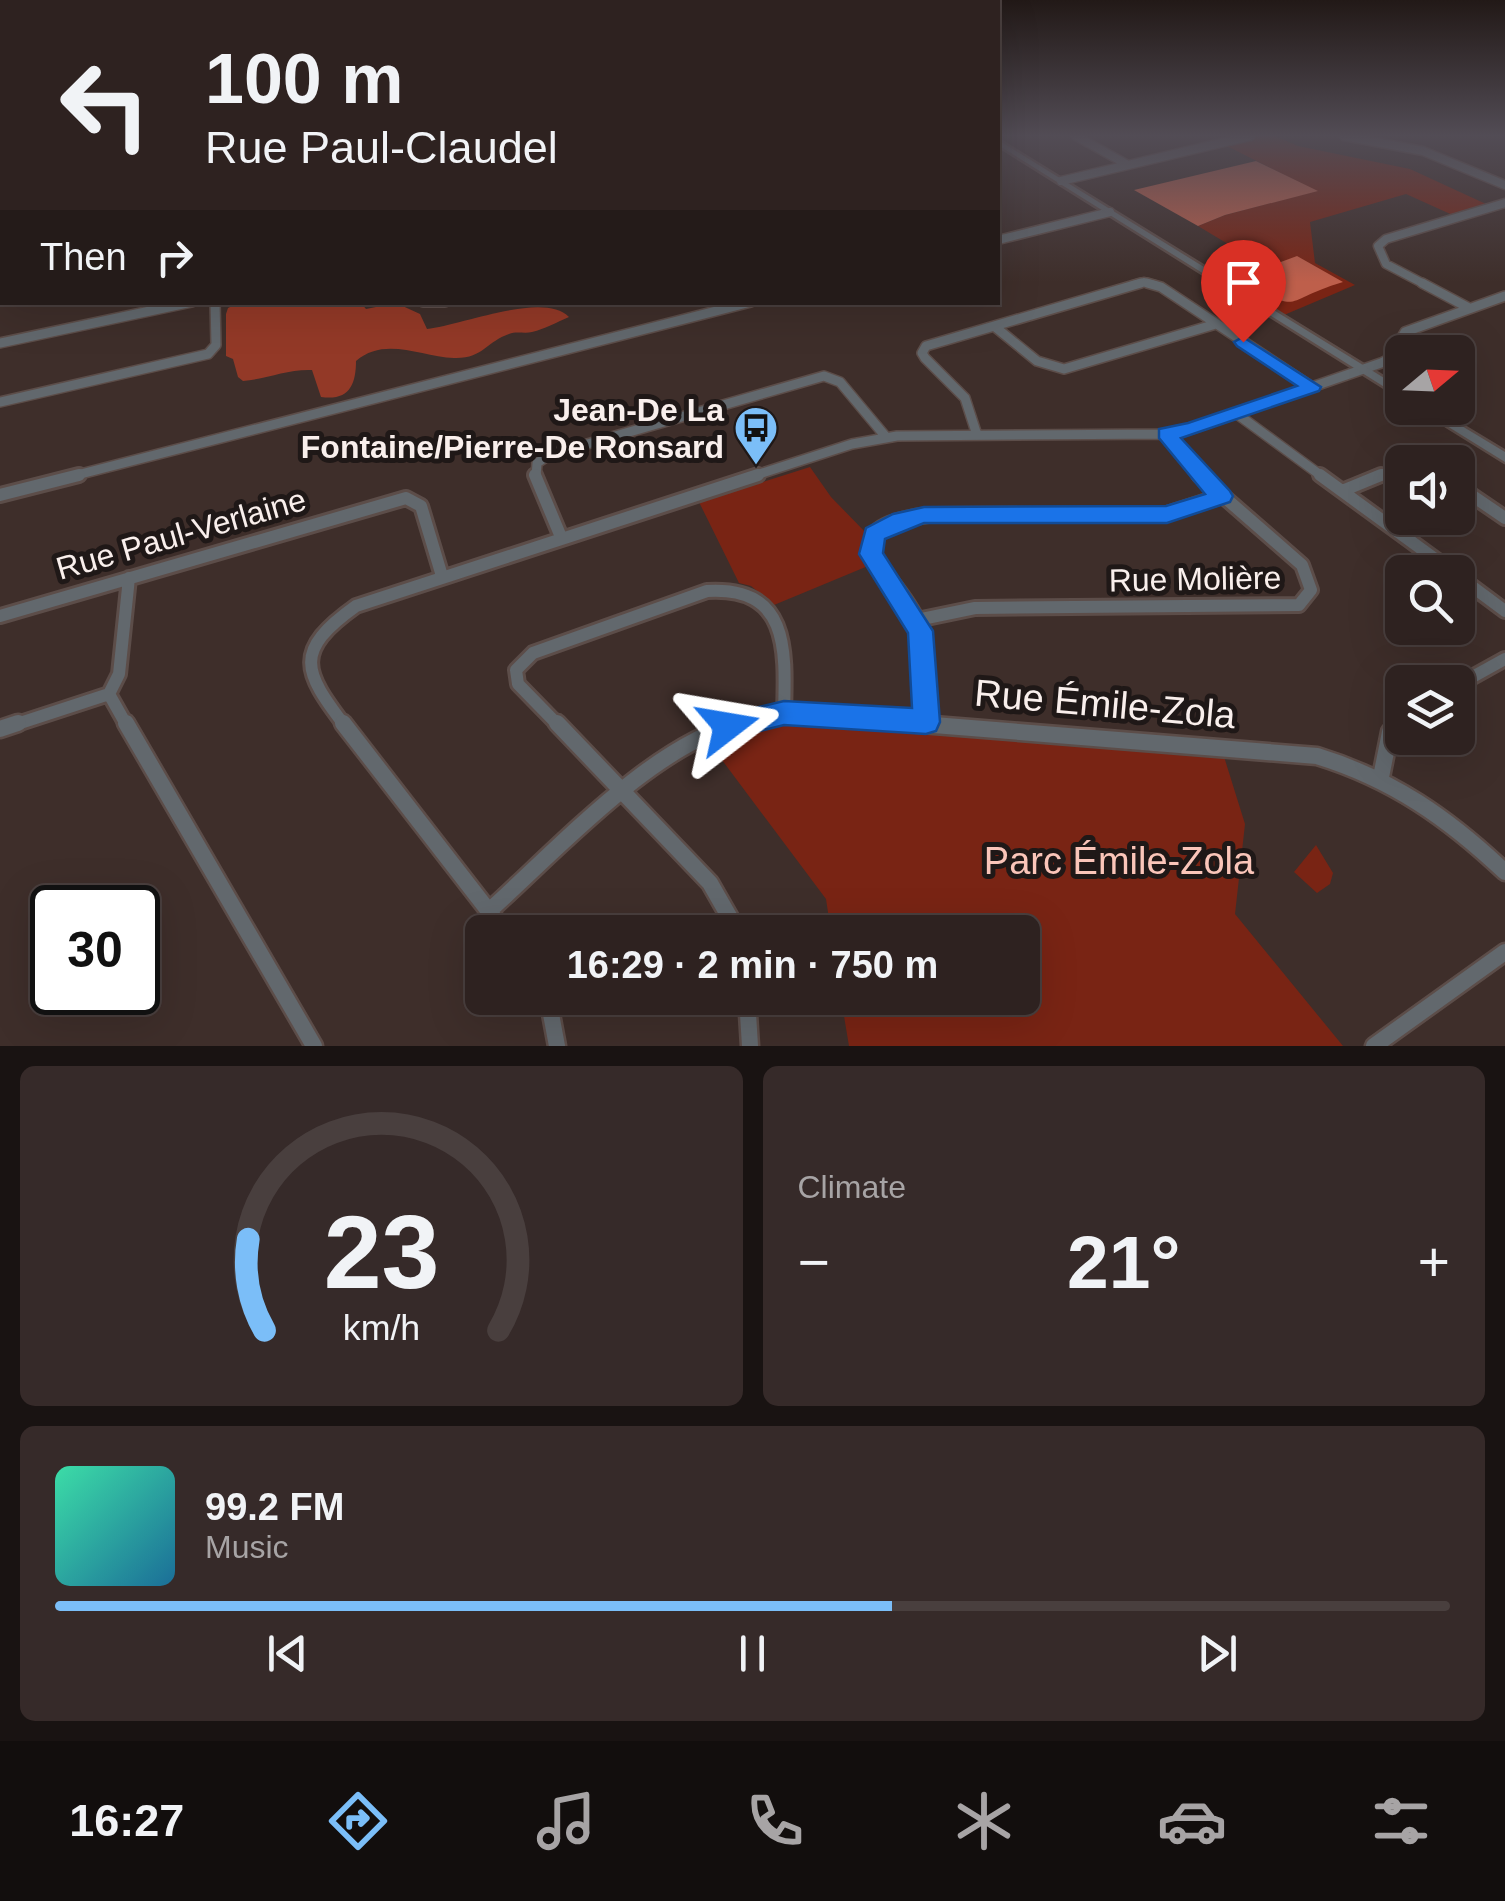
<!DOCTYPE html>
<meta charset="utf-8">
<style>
:root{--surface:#2e2220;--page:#362a29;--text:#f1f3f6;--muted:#a7a4a5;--line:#493f3e;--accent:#7bbef8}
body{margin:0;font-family:Arial,sans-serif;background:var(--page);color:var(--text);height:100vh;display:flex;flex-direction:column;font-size:38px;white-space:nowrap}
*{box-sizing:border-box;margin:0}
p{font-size:32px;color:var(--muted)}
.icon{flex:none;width:55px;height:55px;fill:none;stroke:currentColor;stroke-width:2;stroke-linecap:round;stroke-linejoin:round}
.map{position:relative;height:1046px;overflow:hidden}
.details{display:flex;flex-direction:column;gap:20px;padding:20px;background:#191312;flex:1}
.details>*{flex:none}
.top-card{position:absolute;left:0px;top:0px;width:1000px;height:305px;box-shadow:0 10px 40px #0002,0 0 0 2px var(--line);background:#2e2220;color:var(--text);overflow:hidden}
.needle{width:65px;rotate:71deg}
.controls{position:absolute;left:1385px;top:335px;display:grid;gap:20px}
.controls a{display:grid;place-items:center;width:90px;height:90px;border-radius:15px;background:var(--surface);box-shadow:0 10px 40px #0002,0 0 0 2px var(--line);font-size:50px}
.speed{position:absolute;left:30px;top:885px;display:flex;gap:20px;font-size:50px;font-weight:700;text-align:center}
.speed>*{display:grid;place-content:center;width:130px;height:130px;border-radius:50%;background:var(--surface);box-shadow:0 10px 40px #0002,0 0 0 2px var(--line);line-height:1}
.speed .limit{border:5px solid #111;border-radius:15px;background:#fff;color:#111}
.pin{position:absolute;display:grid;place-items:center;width:85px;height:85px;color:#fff;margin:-102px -42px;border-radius:50% 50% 50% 0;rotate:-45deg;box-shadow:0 0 10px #0007}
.pin .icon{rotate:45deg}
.me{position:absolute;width:110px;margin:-55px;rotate:76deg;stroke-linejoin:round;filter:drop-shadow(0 0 8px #0008)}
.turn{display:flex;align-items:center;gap:35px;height:210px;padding:0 40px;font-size:45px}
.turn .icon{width:130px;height:130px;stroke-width:2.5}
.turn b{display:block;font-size:70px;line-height:85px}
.then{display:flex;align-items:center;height:95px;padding:0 40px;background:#0003;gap:20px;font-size:38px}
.big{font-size:75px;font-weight:700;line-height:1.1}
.details .card{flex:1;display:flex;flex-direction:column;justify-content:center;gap:15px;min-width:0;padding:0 35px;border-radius:15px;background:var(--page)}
.details .dial{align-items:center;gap:0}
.dial svg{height:260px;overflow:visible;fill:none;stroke:var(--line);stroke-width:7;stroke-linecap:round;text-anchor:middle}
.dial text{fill:var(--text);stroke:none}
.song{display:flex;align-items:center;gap:30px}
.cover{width:120px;height:120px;border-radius:15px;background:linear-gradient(135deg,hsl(160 70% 55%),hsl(200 70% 35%))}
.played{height:10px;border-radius:5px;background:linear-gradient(90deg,var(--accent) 60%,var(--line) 60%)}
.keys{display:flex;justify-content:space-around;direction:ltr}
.heat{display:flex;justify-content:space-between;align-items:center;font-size:55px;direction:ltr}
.details .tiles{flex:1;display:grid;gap:20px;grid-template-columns:1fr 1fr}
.card:last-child{grid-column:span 2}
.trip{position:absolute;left:465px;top:915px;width:575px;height:100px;border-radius:15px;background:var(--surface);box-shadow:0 10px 40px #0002,0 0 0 2px var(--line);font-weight:700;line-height:100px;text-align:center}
.tab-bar{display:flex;height:160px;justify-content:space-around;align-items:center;background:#120e0d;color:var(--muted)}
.tab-bar .icon{width:70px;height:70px}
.tab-bar .selected{color:var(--accent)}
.tab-bar b{font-size:45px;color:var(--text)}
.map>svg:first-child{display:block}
.green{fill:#792414}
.forest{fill:#933927}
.water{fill:#be5f4b}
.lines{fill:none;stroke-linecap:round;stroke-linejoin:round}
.minor-far3-casing{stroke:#5c4d49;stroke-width:11}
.minor-far2-casing{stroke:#5c4d49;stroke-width:12}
.minor-far1-casing{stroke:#5c4d49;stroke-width:18}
.minor-casing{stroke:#5c4d49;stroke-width:21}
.tertiary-casing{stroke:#5c4d49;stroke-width:5}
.secondary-casing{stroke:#5c4d49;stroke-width:5}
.minor-far3{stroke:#62686d;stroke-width:8}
.minor-far2{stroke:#62686d;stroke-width:9}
.minor-far1{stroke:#62686d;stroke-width:12}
.minor{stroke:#62686d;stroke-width:16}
.tertiary{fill:#62686d;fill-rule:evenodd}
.secondary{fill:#7d868e;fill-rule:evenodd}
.route{fill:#1a73e8;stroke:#114b97;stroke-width:2.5}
.labels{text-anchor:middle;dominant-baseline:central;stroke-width:10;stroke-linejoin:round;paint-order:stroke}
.poi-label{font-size:32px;font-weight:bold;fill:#f9efec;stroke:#1f1817;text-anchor:end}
.street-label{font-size:32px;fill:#f9efec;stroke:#1f1817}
.near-street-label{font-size:38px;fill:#f9efec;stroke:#1f1817}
.near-park-label{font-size:38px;fill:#fac5b9;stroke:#1f1817}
</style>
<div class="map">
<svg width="1505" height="1046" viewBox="0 0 1505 1046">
<rect width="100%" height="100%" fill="#3e2e2a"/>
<path class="green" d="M1250,136h25l23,10 112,23 76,35 -29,13 -51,-23 -96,28 5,41 40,22 -71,30 -61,-39 35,-14 -60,-36 27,-11 91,-24 -95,-48z
M810,467l21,30 38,39 -5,16 4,14 -94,39 -23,-19 -12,-3 -40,-81z
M784,713l437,34 24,77 -10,90 108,132h-494l-8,-48h181v-66h-191l-5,-33 -122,-163z
M1316,845l17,28 -3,11 -13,9 -23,-21z"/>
<path class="forest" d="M241,302l120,1 5,6 30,-6 24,11 7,15c35,-4 117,-38 142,-12 -12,5 -24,12 -37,15 -7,2 -16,-1 -23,2 -22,7 -26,25 -55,24 -33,-1 -69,-22 -98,3 0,24 -7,40 -35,36l-9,-27c-25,-1 -45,9 -69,11l-5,-4 -5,-18 -7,-3v-42l2,-6z"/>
<path class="water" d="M1256,161l62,30 -93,24 -27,11 -64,-36z
M1297,256l46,26c-64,19 -39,35 -103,-5z"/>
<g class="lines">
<defs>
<path id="minor-far3" d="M1076,136l52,29
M1344,136l79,15 82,34
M1061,181l189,-45
M998,240l112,-28
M1133,285l11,-3 11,3
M1426,285l-40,-21 -8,-18 8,-7 119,-36"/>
<path id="minor-far2" d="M1147,283l14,4 151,100
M1422,283l47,25
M423,302h22
M994,326l43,35 27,8 152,-45
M0,343l192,-41
M0,402l208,-48 8,-9 -1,-43
M1237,414l86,63
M1166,434l35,43
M977,435l-12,-37 -40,-40 -3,-5 4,-7 215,-63
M69,477l682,-175
M536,477l1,-14 12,-8 275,-79 16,6 46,55
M750,477l102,-33 45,-8 269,-2 25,-5 190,-66 8,-4 16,-27 100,-36
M1375,477l27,-11"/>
<path id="minor-far1" d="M535,475l26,62
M1320,475l133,97
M1458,486l47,32
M1342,491l39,-16
M0,495l79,-20
M1458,576l47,35
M0,616l406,-118 15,8 21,70
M917,620l58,-12 324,-3 12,-15 -9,-25 -103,-90
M1458,685l47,-26
M926,722c-2,-31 4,-74 -9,-102 -21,-48 -97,-91 11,-105l239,-1 55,-18
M11,726l98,-32
M127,726l-18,-32 10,-20 10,-96
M345,726c-42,-55 -52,-75 11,-120l402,-131
M559,726l-41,-42 -2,-14 17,-17 174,-62c82,-5 79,58 77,122
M730,726l54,-13 156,13
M1395,726l7,-10"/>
<path id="minor" d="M126,723l188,323
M343,723l162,209
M557,723l153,160 28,49
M909,723l408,33c75,23 131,62 188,116
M0,729l18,-6
M1381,777l9,-45 7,-9
M489,911c67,-60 165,-168 252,-188
M548,998l9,48
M747,998l3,48
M1374,1046l131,-94"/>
<path id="tertiary" d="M998,140l404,249v9l-404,-253z
M1418,408h14l73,44v10z"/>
<path id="secondary" d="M2,203v6l-2,1v-6z"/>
</defs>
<use href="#minor-far3" class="minor-far3-casing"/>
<use href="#minor-far2" class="minor-far2-casing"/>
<use href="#minor-far1" class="minor-far1-casing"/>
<use href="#minor" class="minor-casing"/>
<use href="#tertiary" class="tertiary-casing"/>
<use href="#secondary" class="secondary-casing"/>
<use href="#minor-far3" class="minor-far3"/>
<use href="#minor-far2" class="minor-far2"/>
<use href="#minor-far1" class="minor-far1"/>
<use href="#minor" class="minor"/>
<use href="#tertiary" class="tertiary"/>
<use href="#secondary" class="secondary"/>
</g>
<linearGradient id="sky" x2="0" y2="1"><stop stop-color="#221917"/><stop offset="0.48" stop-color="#524c55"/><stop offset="1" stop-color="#524c55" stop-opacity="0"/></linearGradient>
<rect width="1505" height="282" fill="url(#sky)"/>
<path class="route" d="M1243,337l78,50 -2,4 -138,47 49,53 3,5 -3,6 -63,21h-243l-39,16 -2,14 50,78 7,91 -4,9 -10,3 -142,-9 -56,14 -10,-4 -4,-9 4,-9 66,-16 128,7 -4,-75 -49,-79 7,-26 27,-14 31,-7 242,-1 39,-12 -46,-56v-9l29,-6 109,-37 -60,-40 -3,-4z"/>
<defs>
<symbol id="bus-pin" viewBox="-11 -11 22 30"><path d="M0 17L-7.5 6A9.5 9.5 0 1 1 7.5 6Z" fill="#7bbef8" stroke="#1f1817"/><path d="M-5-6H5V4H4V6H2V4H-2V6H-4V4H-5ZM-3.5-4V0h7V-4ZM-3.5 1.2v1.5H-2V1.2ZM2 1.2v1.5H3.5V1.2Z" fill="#111"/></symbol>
</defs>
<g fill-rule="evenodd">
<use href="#bus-pin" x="731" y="403" width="50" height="68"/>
</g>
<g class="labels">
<g class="poi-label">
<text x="724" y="410">Jean-De La<tspan x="724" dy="37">Fontaine/Pierre-De Ronsard</tspan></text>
</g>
<g class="street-label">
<text transform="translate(181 534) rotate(-16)">Rue Paul-Verlaine</text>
<text transform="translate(1195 579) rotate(-1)">Rue Molière</text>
</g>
<g class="near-street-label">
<text transform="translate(1105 704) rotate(5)">Rue Émile-Zola</text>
</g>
<g class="near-park-label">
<text x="1119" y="861">Parc Émile-Zola</text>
</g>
</g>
</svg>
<div class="controls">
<a><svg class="needle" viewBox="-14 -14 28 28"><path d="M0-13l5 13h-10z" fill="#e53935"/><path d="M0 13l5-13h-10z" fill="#a7a4a5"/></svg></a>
<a><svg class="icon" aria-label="sound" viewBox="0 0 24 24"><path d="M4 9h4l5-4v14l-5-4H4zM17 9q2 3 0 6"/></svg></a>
<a><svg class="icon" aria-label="search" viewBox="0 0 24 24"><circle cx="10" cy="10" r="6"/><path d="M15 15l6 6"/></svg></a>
<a><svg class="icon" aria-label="layers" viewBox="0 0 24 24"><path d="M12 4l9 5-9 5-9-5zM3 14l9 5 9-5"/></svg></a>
</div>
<div class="speed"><div class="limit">30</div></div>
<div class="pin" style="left:1243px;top:342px;background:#d93025"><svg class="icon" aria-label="arrive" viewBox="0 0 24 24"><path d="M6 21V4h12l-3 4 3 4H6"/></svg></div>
<svg class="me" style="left:728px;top:726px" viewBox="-20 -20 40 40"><path d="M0-17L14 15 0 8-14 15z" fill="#1a73e8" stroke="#fff" stroke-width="4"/></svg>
<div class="trip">16:29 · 2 min · 750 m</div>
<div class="top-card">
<div class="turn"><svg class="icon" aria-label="left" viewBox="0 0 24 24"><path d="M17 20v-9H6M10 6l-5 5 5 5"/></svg><div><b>100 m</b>Rue Paul-Claudel</div></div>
<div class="then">Then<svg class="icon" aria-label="right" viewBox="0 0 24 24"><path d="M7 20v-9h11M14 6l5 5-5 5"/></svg></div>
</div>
</div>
<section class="details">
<div class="tiles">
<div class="card dial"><svg viewBox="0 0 100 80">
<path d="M14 69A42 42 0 1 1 86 69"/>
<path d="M14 69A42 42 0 0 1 9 41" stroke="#7bbef8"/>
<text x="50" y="56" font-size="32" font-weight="700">23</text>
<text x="50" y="72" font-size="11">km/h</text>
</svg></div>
<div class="card"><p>Climate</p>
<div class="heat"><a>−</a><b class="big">21°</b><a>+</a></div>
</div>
<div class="card">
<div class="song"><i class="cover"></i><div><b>99.2 FM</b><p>Music</p></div></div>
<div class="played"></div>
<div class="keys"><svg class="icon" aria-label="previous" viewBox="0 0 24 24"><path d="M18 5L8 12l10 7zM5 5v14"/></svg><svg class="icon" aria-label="pause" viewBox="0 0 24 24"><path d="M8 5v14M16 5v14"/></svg><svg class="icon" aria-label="next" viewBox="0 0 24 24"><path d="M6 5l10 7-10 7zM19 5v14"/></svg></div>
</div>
</div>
</section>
<nav class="tab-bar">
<b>16:27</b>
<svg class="icon selected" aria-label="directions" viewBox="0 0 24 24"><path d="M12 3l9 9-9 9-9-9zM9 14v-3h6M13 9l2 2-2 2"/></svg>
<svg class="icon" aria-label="music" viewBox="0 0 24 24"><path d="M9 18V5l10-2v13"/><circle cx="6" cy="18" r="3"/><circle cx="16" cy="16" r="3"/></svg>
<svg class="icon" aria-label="phone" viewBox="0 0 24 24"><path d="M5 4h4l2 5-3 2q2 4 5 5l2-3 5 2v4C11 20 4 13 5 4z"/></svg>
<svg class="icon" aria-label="climate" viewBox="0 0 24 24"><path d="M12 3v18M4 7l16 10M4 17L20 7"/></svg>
<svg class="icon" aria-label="car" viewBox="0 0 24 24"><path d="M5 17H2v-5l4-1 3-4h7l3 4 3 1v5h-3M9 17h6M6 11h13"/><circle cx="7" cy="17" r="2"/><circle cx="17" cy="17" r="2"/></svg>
<svg class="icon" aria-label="filters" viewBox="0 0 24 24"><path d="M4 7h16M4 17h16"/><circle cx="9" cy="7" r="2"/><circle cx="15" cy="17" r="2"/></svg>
</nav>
